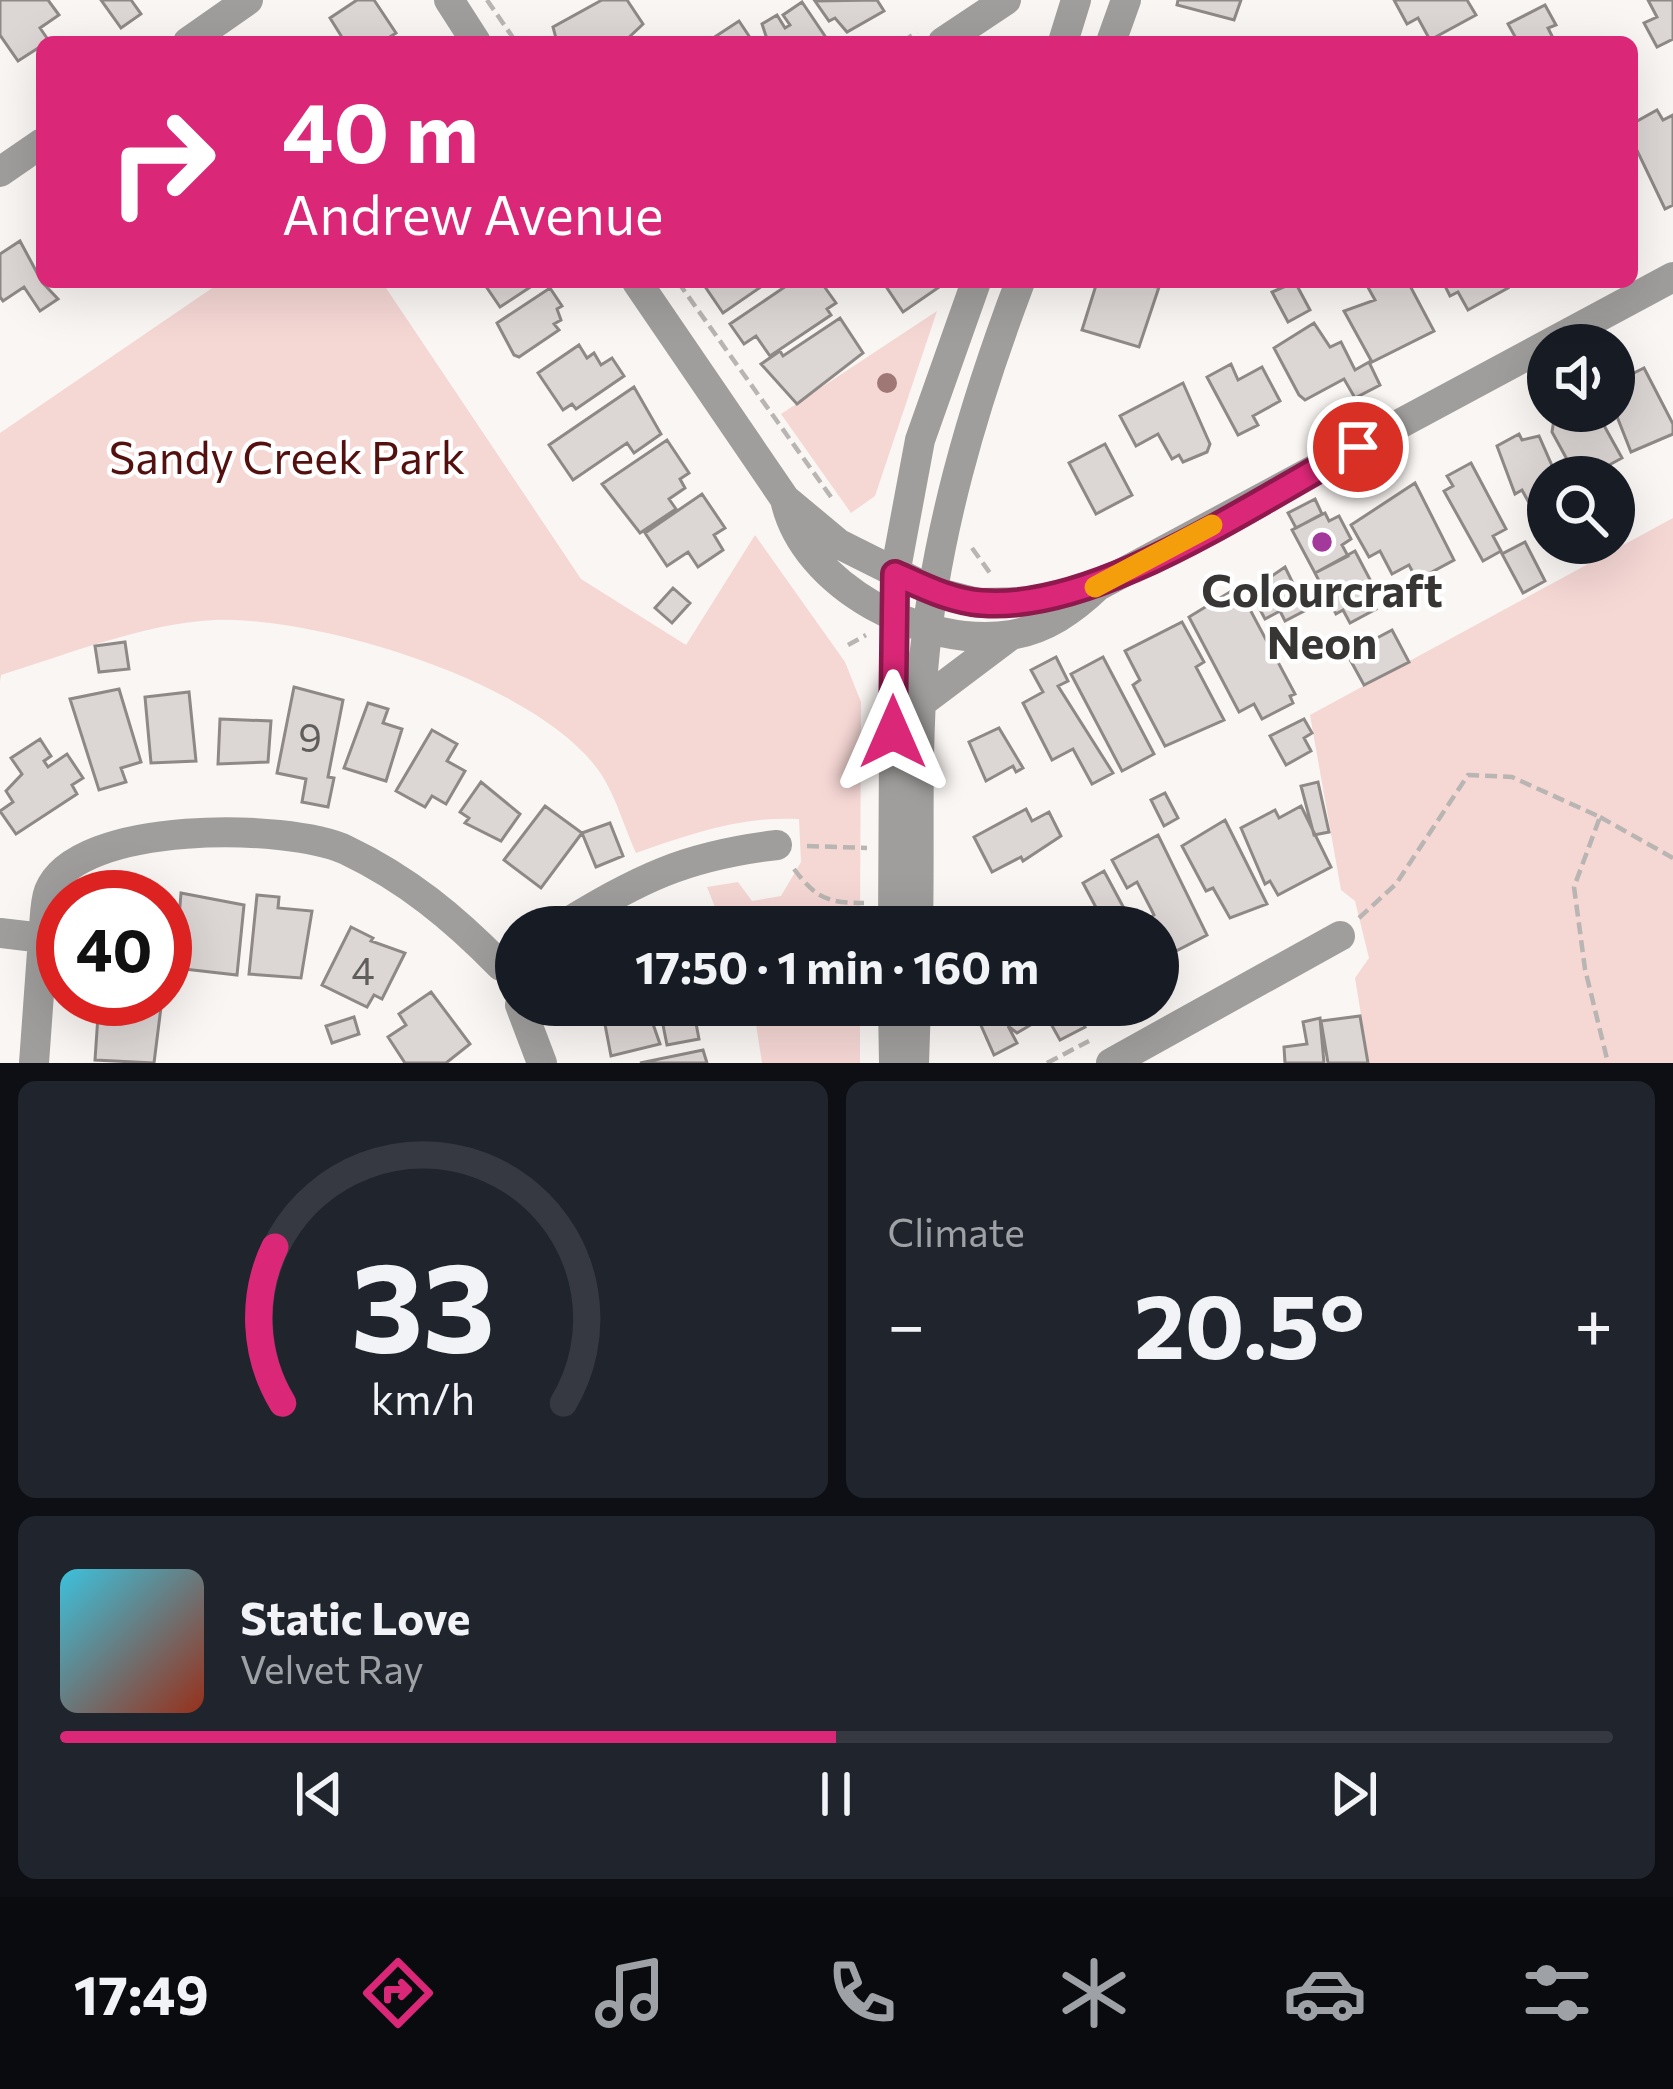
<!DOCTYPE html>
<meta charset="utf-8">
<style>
:root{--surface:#171b24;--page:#20242c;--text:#f1f3f6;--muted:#9ea1a6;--line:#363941;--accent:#db2777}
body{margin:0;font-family:Commissioner,sans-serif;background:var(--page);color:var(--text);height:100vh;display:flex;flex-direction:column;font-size:45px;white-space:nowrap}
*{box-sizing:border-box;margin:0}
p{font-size:39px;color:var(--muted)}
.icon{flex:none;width:66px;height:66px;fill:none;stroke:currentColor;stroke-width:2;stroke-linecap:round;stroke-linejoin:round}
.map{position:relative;height:1063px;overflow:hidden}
.side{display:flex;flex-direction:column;gap:18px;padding:18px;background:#0d0f14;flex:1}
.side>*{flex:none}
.top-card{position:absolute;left:36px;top:36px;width:1602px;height:252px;border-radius:18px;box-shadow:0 12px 48px #0002;background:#db2777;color:#fff;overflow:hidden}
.fabs{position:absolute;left:1527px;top:324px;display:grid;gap:24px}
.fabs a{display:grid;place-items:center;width:108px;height:108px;border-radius:50%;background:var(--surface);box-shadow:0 12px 48px #0002;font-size:60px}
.speed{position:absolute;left:36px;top:870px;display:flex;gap:24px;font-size:60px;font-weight:700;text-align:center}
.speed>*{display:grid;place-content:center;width:156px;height:156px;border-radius:50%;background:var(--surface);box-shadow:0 12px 48px #0002;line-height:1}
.speed .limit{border:18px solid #d22;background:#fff;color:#111}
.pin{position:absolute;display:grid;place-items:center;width:102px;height:102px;color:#fff;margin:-51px;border:6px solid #fff;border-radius:50%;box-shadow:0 3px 12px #0007}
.me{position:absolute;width:132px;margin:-66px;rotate:0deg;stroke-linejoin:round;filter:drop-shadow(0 0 9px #0008)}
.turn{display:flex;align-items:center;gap:42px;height:252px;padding:0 48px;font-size:54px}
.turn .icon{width:156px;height:156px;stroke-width:2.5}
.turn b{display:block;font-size:84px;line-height:102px}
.big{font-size:90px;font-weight:700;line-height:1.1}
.side .tile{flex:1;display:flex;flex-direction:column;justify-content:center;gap:18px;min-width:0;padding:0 42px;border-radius:18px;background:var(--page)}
.side .dial{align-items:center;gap:0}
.dial svg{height:312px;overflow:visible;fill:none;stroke:var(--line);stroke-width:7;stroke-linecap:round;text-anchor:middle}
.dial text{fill:var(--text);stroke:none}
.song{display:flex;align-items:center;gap:36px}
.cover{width:144px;height:144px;border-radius:18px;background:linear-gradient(135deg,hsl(190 70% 55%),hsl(10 70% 35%))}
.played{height:12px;border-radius:6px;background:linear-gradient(90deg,var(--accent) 50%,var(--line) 50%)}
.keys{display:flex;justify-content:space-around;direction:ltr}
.heat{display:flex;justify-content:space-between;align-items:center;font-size:66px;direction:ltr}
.side .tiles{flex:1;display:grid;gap:18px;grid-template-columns:1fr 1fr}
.tile:last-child{grid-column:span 2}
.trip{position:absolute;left:495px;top:906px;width:684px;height:120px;border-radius:60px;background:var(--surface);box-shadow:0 12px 48px #0002;font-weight:700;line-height:120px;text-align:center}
.tab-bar{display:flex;height:192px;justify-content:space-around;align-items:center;background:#090b0e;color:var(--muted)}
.tab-bar .icon{width:84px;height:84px}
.tab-bar .on{color:var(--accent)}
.tab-bar b{font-size:54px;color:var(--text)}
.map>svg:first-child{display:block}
.green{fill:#f5d7d4}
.building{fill:#dcd6d4;stroke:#8e8987;stroke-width:3}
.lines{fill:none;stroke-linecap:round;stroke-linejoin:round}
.path{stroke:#b8b5b3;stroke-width:4.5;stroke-dasharray:12 6;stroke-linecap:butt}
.minor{stroke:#9f9e9c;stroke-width:30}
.tree{fill:#9f7876}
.route-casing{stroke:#8e194d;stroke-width:30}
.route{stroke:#db2777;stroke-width:21}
.slow{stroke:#f59e0b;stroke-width:21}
.poi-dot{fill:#a3399b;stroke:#fff;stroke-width:4.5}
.labels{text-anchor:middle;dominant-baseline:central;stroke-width:9;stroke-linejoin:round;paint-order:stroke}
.number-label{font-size:39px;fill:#605e5c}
.park-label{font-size:45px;fill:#54100f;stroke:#fff}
.poi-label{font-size:45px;font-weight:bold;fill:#373634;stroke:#fff}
</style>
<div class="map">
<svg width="1673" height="1063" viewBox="0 0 1673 1063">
<rect width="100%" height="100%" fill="#faf6f3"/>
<path class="green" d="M221,282h161l199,297 105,66 69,-110 90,127 16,40 -1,225h-137l-16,-40 31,-5 14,19 29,-5 20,-34 -2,-43c-59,-3 -108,15 -163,34 -11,-24 -19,-53 -33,-76 -58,-93 -284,-161 -389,-157 -68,3 -149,35 -213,55l-1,7v-249z
M937,311l-62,185 -24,17 -70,-99z
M1673,518v545h-304l-14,-85 14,-20 -14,-57 -14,-11 -31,-175z
M753,1005h107v58h-98z"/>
<path class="building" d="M0,0h48l11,15 -19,13 9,13 -31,20 -18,-26z
M101,0h30l10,14 -20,14z
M357,0h17l22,33 -14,9h-37l-15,-24z
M602,0h25l16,24 -19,18h-67l-4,-15z
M877,0l7,11 -37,21 -12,-14 -6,3 -14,-20z
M1178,0h63l-7,20 -57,-15z
M1394,0h73l9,15 -46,25 -12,-22 -11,6z
M1648,0h25v39l-16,8 -13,-24 13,-6z
M802,2l27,40h-61l-6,-18 15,-9 8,13 5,-3 -7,-10z
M1545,5l11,20 -8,3 7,14h-37l-10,-18z
M739,21l14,21h-46z
M1657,110l6,10 10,-5v90l-8,4 -33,-69v-16z
M20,241l22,41 16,17 -18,12 -16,-24 -21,14 -3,-4v-43z
M483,282h55l-38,25z
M708,282h60l-45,31 -19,-28z
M792,282h29l15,21 -9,6 4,6 -61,41 -14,-20 -12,8 -14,-20z
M883,282h62v1l-42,29z
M1097,282l62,5 -20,60 -57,-17z
M1295,282l15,28 -22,12 -16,-30z
M1365,282h43l26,49 -62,31 -28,-51 31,-11z
M1443,282h61l4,6 -40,22 -10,-18 -8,4z
M550,288l12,18 -5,3 4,11 -7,4 5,6 -40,27 -5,-2 -17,-32z
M840,318l23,35 -66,51 -36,-40 19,-13 3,5z
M1314,323l16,24 11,-5 14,28 14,-8 11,23 -25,13 -11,-19 -39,21 -6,-5 -25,-47z
M579,345l8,13 7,-5 7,12 11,-7 12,18 -48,33 -4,-5 -9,6 -25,-37z
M1231,364l7,16 24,-13 18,34 -27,15 5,9 -20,10 -31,-58z
M1644,368l29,56v10l-42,18 -17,-43v-26z
M1183,383l27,61 -3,8 -24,10 -4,-7 -7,4 -14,-25 -22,12 -16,-30z
M634,387l27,47 -27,19 -7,-10 -54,37 -24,-35z
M1565,411h31l26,47 -35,19 -4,-7 -8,4 -23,-42 2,-13z
M1519,434l3,6 17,-4 18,41h-9v13l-20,11 -6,-11 -7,4 -18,-48z
M667,440l22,33 -9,6 5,9 -16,11 7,10 -36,24 -38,-49z
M1105,444l27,51 -36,19 -27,-51z
M1471,463l35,66 -13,7 8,15 -18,10 -39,-70 9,-5 -6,-10z
M1415,483l39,77 -37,20 -8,-15 -17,9 -12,-23 -11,6 -18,-32z
M702,494l23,34 -11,7 9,15 -25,17 -10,-15 -21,14 -22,-33z
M1315,499l7,15 -26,14 -8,-15z
M1325,513l4,8 10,-5 12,23 -9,6 6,11 -33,17 -23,-43z
M1525,542l20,39 -22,12 -21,-39z
M1355,551l21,40 -7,3 7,15 -26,14 -7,-13 -7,4 -21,-41z
M1285,567l21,43 -21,11 -5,-10 -15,8 -15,-28z
M1238,587l57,107 -5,2 3,7 -31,16 -8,-15 -15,8 -50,-95z
M673,588l17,15 -18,20 -17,-15z
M1182,622l22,40 -8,5 28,53 -59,26 -32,-61 7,-5 -15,-29z
M1392,630l17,32 -45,23 -17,-31z
M125,642l4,27 -30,3 -4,-26z
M1056,657l12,24 -10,5 55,87 -21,11 -19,-35 -21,11 -29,-57 20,-11 -12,-22z
M1103,657l51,97 -32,17 -51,-97z
M294,687l49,13 -15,77 6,1 -6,29 -26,-5 4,-23 -29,-6z
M119,689l22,73 -20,6 5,14 -27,8 -29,-91z
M189,692l7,69 -45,2 -6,-66z
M368,703l20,6 -5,14 19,6 -16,52 -42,-13z
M220,719l51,2 -3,41 -50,2z
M1304,719l8,14 -8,5 7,13 -25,14 -16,-29z
M999,728l24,40 -7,4 -3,-6 -27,15 -17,-39z
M432,730l25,14 -10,17 18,10 -19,33 -14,-8 -7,11 -29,-16z
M40,739l11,17 -7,5 4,6 19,-13 16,24 -11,7 5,9 -61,40 -16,-23 13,-9 -7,-11 16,-17 -11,-16z
M481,782l39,32 -19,27 -36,-18 4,-5 -9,-6z
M1318,782l11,50 -15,3 -13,-49z
M1165,793l13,25 -14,8 -13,-26z
M545,806l37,27 -41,55 -37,-28z
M1301,806l30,61 -53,28 -8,-14 -5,3 -24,-56 34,-18 4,8z
M1026,809l6,12 17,-9 12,24 -38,25 -2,-4 -29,15 -18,-35z
M1225,820l42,84 -37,14 -17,-30 -7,3 -24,-45z
M610,823l13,33 -27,11 -14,-34z
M1158,835l49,100 -31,16 -4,-7 -13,7 -1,-24h-12l-3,-6 11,-6 -3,-6 -14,-27 -10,6 -15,-28z
M1104,871l30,56h-56l22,-12 -17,-32z
M181,893l63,12 -7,70 -62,-7z
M257,895l22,2 -1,11 34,3 -11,67 -52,-4z
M351,927l22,11 -2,3 34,12 -23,46 -8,-4 -7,12 -45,-22z
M431,992l39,52 -24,19h-41l-17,-26 18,-12 -7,-11z
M99,1001l62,6 -7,56 -59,-3z
M655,1005l3,17 -5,2 7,20 -49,12 -8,-42z
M1031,1005l8,15 -22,13 -9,-7 9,17 -23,12 -22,-50z
M1059,1005h15l11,22 -25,13 -14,-25z
M694,1013l5,26 -32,6 -5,-25z
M1360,1016l8,47h-40l-7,-42z
M354,1017l5,17 -27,9 -6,-17z
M1320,1018l4,45h-39l-1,-16 23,-3 -4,-22z
M703,1050l4,13h-67z"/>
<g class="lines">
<path class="path" d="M487,0l29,42
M902,42l15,-10
M678,282l153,215
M972,548l18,25
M848,645l18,-10
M1600,817l73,41
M807,846l60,2
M794,869c22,29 33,34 70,34
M1359,918l37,-34 72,-109 44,2 88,40 -26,70 11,82 23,94
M1047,1063l42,-22"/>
<path class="minor" d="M449,0l27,42
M188,42l60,-42
M943,42l63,-42
M1063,42l13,-42
M1111,42l15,-42
M0,172l42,-29
M637,282l148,217 54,45 96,48 43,11 56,-1 64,-16
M785,499c18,88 140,150 226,136 35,-6 62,-25 87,-49l575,-309
M922,702l89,-67
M560,927c79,-48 124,-71 217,-82
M893,927l2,-353 25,-134 56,-158
M918,927c2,-85 -2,-171 5,-256 11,-133 50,-265 97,-389
M0,933l43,5c2,-14 1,-34 6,-47 28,-71 239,-68 297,-41 61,29 108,68 155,116l15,-11
M520,1005l22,58
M893,1005l1,58
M34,1063l9,-125
M914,1063l2,-58
M1111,1063l229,-127"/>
</g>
<circle class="tree" cx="887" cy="383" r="10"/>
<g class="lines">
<defs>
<path id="route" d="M893,732l2,-158c27,12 56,27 87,29 116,9 272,-101 376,-156"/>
</defs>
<use href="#route" class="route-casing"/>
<use href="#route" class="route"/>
<path class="slow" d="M1095,587l117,-62"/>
</g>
<circle class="poi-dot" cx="1322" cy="542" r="12"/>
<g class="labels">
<g class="number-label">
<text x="310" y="736">9</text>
<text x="363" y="969">4</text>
</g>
<g class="park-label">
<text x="287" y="455">Sandy Creek Park</text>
</g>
<g class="poi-label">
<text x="1322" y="588">Colourcraft<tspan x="1322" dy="52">Neon</tspan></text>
</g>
</g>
</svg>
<div class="fabs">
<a><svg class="icon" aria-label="sound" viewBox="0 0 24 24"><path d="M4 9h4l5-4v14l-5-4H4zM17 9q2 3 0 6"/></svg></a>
<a><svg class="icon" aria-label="search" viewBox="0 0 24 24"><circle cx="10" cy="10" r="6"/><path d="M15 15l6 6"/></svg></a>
</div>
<div class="speed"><div class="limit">40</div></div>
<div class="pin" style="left:1358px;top:447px;background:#d93025"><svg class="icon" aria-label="arrive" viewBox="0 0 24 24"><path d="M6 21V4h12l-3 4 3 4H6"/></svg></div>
<svg class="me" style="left:893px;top:732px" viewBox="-20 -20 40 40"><path d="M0-17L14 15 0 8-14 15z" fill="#db2777" stroke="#fff" stroke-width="4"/></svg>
<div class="trip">17:50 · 1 min · 160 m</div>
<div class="top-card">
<div class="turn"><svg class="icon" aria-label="right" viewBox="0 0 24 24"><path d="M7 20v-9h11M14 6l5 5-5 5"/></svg><div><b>40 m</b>Andrew Avenue</div></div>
</div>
</div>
<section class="side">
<div class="tiles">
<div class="tile dial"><svg viewBox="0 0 100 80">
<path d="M14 69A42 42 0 1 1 86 69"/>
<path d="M14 69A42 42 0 0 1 12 29" stroke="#db2777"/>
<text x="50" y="56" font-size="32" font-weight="700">33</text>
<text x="50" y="72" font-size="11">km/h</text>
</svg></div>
<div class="tile"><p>Climate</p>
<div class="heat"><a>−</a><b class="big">20.5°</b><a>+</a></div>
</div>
<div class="tile">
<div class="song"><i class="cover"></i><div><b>Static Love</b><p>Velvet Ray</p></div></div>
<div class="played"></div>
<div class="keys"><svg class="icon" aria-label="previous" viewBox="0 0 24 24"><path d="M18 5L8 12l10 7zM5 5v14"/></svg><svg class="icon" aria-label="pause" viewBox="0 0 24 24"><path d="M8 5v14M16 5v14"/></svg><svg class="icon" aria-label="next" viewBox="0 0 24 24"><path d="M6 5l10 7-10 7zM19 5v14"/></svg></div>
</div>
</div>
</section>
<nav class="tab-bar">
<b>17:49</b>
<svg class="icon on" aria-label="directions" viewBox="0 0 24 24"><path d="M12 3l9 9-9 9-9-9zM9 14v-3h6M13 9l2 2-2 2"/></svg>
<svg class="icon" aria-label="music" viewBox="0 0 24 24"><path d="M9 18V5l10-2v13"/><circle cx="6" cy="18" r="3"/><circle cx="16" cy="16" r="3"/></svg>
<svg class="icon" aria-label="phone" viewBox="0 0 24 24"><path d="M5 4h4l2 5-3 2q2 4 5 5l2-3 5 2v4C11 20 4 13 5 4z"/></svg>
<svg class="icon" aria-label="climate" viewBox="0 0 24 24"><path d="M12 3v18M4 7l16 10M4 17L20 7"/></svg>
<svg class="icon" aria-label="car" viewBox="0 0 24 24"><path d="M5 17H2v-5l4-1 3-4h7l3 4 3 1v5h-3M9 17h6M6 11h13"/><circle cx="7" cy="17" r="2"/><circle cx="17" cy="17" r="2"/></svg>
<svg class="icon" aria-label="filters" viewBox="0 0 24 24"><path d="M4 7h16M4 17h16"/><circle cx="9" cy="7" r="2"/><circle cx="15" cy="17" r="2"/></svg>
</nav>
